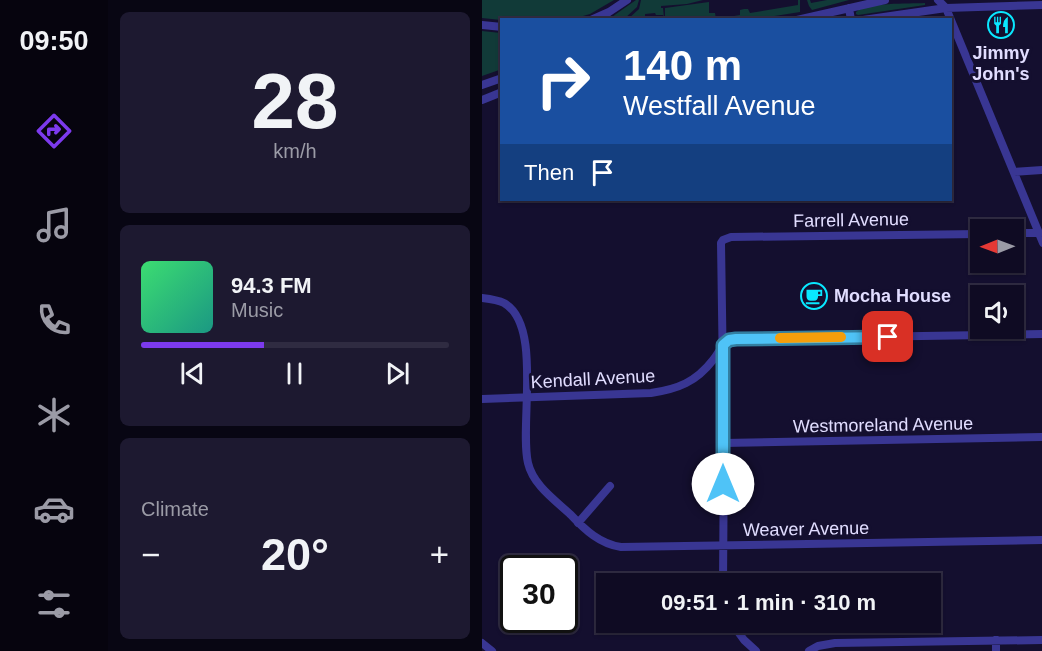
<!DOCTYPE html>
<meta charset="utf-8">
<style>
:root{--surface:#0f0b23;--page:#1d1930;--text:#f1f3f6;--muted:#9b9ba6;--line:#2f2b41;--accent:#7c3aed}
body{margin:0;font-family:Arial,sans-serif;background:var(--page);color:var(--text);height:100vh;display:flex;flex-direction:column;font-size:22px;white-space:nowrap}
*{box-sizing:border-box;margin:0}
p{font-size:20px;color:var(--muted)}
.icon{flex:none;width:33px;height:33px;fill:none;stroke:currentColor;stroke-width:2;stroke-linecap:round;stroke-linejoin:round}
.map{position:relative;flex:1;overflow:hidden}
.details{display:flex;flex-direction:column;gap:12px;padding:12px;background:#080613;width:374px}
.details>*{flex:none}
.top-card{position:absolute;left:18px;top:18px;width:452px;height:183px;border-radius:0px;box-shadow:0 2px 4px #0004,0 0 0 2px var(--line);background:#1a4fa0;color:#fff;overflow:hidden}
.needle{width:39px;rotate:269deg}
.controls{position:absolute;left:488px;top:219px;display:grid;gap:12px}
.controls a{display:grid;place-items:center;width:54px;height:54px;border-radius:0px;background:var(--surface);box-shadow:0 2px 4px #0004,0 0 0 2px var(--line);font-size:30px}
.speed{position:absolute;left:18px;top:555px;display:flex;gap:12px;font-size:30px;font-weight:700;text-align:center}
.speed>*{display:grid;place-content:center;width:78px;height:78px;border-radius:50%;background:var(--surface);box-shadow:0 2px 4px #0004,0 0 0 2px var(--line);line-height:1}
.speed .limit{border:3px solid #111;border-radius:9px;background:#fff;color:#111}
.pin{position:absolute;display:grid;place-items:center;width:51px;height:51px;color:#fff;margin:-26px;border-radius:12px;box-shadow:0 3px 9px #0006}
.me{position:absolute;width:66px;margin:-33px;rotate:0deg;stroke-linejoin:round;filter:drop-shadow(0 0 4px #0008)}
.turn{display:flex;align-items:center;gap:21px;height:126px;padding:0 24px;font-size:27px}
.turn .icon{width:78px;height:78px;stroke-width:2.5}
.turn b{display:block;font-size:42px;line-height:51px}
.then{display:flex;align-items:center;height:57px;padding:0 24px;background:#0003;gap:12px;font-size:22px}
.big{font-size:45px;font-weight:800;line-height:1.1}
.details .widget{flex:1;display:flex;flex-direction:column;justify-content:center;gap:9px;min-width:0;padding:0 21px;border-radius:9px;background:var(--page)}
.details .dial{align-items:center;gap:0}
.dial b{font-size:78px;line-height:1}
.song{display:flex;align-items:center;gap:18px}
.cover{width:72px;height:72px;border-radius:9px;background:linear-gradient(135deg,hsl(140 70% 55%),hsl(170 70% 35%))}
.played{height:6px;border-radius:3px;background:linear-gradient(90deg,var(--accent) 40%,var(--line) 40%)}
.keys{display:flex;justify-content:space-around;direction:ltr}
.heat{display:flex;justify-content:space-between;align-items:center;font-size:33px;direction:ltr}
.trip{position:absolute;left:114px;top:573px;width:345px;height:60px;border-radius:0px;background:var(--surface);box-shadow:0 2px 4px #0004,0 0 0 2px var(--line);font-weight:800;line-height:60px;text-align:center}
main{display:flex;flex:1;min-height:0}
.tab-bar{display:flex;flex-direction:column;width:108px;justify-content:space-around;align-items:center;background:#06040e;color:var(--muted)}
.tab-bar .icon{width:42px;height:42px}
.tab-bar .selected{color:var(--accent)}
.tab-bar b{font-size:27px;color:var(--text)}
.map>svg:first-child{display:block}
.green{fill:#113a38}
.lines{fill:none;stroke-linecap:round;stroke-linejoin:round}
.minor{stroke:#393693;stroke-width:8}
.route-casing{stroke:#337fa1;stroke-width:15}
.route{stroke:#4fc3f7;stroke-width:10}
.slow{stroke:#f59e0b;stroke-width:10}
.labels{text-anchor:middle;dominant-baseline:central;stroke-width:6;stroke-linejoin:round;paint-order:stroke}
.poi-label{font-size:18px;font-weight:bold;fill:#e1ddff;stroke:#140f2f}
.street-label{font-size:18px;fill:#e1ddff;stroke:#140f2f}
</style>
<main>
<nav class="tab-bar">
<b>09:50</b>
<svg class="icon selected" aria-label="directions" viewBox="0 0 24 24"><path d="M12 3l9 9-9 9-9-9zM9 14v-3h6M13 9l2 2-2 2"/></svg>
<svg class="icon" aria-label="music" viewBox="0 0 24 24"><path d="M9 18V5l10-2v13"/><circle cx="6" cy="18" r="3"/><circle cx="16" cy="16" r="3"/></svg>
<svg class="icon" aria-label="phone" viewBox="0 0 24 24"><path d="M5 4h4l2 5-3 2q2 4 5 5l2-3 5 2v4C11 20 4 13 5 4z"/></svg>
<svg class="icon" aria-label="climate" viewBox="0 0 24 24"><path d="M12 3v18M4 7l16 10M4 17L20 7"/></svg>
<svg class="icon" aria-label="car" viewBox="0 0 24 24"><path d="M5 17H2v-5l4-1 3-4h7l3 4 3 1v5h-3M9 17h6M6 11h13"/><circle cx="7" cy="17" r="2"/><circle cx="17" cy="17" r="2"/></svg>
<svg class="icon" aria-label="filters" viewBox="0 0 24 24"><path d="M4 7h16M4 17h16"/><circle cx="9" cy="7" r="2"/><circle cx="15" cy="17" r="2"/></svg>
</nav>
<section class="details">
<div class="widget dial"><b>28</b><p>km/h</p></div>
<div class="widget">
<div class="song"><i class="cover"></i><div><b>94.3 FM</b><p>Music</p></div></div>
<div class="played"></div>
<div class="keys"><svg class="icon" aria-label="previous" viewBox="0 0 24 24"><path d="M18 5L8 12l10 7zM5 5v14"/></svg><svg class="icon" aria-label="pause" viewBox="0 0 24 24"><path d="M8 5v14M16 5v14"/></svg><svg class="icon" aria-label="next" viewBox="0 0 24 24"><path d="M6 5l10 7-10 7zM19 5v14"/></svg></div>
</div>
<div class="widget"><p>Climate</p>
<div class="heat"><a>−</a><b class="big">20°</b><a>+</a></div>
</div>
</section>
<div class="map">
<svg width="561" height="651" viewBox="0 0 561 651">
<rect width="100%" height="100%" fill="#140f2f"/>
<path class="green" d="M0,0h132l-24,14 -14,4 -75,2 -19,-2z
M154,0h3l-2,7 -13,12h-15z
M159,0h62l-16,4 -26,2v2h2l1,10 -1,-3h-7l-1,-2 -10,1v5h-17l11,-10z
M316,0h2v12l-44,7h-91v-11l44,-6v11h6l1,6 24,-4v-5l4,-1h4l2,4 48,-8z
M325,0h3l1,3 16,-3h22l-37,10 -3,-4z
M443,3v2l-67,10 -2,-1v-2c11,-10 52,-8 69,-9z
M0,31l19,2 1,36 -20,7z"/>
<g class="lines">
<path class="minor" d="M456,0l8,8 97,235
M367,8l2,12
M109,20l18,-8 18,-12
M315,20l88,-20
M381,20l83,-12 97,-3
M0,25l20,2
M0,85l20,-7
M0,100l20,-8
M532,172l29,-2
M531,233h26
M0,298c8,1 16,2 22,5 39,22 15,122 24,160 5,22 27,37 43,52 14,15 29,29 50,32l422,-7
M0,399l169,-6c27,-4 45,-11 62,-33 7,-9 8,-15 19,-21l311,-5
M242,443l319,-6
M96,523l32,-37
M241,584l1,-141 -3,-200 2,-3 8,-3 249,-3
M249,622l13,18 12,11
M514,640v11
M0,643l10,8
M327,651l9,-5 17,-3 208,-3"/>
</g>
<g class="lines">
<defs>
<path id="route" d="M241,484v-139l6,-5 7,-1 152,-2"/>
</defs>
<use href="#route" class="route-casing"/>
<use href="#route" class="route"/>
<path class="slow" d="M298,338l61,-1"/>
</g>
<defs>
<symbol id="restaurant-ring" viewBox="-11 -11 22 22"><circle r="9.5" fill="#140f2f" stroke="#09e8ff" stroke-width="1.5"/><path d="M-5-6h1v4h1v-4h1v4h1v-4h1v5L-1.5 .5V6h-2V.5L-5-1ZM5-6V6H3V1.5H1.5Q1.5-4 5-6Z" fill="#09e8ff"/></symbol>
<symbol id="cafe-ring" viewBox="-11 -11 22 22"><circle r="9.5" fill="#140f2f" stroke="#09e8ff" stroke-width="1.5"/><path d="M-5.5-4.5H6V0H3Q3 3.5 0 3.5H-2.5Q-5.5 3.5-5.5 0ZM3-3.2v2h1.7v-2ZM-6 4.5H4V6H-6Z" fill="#09e8ff"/></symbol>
</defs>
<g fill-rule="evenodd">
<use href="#restaurant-ring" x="504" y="10" width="30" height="30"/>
<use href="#cafe-ring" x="317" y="281" width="30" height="30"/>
</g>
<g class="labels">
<g class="poi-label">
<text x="519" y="53">Jimmy<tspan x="519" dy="21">John's</tspan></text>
<text x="352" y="296" text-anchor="start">Mocha House</text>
</g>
<g class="street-label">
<text transform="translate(369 220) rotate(-1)">Farrell Avenue</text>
<text transform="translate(111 379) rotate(-3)">Kendall Avenue</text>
<text transform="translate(401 425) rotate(-1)">Westmoreland Avenue</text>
<text transform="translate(324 529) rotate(-1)">Weaver Avenue</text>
</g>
</g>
</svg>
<div class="controls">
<a><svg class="needle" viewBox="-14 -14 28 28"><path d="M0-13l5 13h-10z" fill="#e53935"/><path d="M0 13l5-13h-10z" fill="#9b9ba6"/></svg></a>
<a><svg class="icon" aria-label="sound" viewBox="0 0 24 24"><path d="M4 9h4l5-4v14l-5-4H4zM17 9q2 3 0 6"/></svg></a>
</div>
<div class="speed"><div class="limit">30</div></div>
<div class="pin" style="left:406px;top:337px;background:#d93025"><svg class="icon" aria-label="arrive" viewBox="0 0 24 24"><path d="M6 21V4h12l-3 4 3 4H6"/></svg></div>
<svg class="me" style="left:241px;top:484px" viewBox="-20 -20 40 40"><circle r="19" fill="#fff"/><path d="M0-13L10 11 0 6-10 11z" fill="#4fc3f7"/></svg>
<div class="trip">09:51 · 1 min · 310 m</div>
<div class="top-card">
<div class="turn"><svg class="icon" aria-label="right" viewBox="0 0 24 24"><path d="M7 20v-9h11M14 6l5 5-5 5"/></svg><div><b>140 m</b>Westfall Avenue</div></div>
<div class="then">Then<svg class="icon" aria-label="arrive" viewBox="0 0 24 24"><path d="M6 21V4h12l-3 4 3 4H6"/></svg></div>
</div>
</div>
</main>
